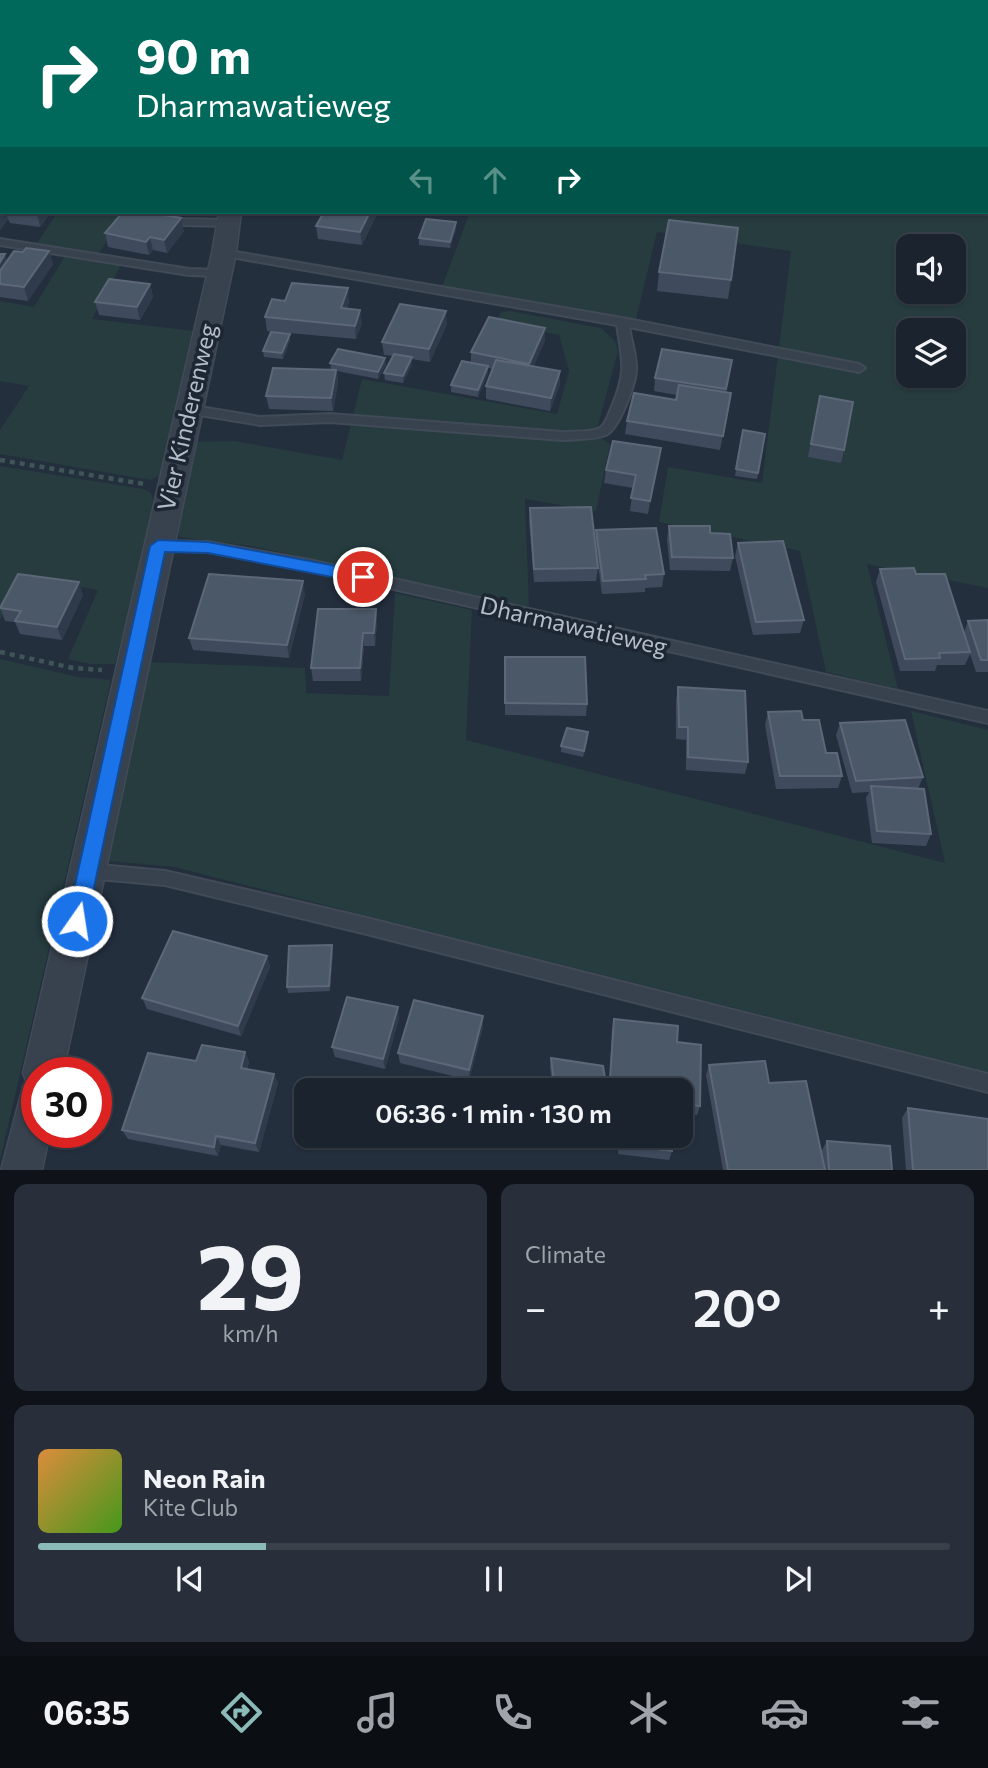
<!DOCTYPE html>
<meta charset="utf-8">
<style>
:root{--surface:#1b232e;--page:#282f3a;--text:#f1f3f6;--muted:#a0a4aa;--line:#39404a;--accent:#8bbbb9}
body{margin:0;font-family:Commissioner,sans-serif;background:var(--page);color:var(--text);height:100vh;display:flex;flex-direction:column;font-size:26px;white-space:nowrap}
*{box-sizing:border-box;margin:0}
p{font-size:23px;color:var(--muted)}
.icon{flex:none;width:38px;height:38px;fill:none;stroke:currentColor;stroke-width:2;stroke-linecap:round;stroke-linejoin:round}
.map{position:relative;height:1170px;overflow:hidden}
.side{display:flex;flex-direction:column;gap:14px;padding:14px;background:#0f1319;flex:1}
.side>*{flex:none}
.top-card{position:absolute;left:0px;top:0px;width:989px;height:214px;box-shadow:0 2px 5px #0004,0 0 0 2px var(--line);background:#00695c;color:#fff;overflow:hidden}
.tools{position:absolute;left:896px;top:234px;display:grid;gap:14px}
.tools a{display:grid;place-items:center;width:70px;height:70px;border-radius:14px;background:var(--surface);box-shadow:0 2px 5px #0004,0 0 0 2px var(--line);font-size:35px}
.speed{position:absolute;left:21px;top:1057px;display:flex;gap:14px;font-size:35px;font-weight:700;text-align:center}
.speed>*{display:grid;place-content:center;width:91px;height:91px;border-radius:50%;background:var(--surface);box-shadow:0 2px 5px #0004,0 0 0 2px var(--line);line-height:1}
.speed .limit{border:10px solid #d22;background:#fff;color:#111}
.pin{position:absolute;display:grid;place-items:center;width:60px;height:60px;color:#fff;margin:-30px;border:4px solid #fff;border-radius:50%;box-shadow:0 2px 7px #0007}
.me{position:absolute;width:77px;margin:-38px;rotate:13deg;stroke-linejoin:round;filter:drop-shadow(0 0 5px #0008)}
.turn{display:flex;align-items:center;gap:24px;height:147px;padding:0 21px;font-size:32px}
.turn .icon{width:91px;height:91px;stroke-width:2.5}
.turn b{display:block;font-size:49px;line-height:60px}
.lanes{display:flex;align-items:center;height:66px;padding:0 21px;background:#0003;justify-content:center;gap:35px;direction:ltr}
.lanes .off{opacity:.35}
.big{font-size:52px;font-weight:600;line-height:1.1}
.side .widget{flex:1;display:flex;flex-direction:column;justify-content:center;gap:10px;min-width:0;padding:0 24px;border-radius:14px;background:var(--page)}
.side .dial{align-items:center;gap:0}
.dial b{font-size:91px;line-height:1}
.song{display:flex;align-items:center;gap:21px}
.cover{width:84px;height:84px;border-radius:10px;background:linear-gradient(135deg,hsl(30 70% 55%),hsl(100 70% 35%))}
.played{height:7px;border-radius:4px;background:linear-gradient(90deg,var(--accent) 25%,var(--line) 25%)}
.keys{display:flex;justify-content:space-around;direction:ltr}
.heat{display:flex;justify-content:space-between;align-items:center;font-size:38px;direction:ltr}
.side .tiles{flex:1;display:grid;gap:14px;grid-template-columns:1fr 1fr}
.widget:last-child{grid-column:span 2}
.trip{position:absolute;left:294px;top:1078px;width:399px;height:70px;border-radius:14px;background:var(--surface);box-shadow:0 2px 5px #0004,0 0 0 2px var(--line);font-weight:600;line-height:70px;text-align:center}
.dock{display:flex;height:112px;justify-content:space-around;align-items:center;background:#0b0e12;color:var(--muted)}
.dock .icon{width:49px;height:49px}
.dock .selected{color:var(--accent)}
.dock b{font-size:32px;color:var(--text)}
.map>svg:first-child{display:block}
.green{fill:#263c3f;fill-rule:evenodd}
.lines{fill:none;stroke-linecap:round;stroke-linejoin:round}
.lane-casing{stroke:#414a57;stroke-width:4}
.street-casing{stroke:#414a57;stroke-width:3}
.path-far1{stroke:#3f5557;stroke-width:3.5;stroke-dasharray:3.5 3.5;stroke-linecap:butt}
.path{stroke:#3f5557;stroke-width:4.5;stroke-dasharray:5 5;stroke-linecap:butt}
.lane{fill:#38414e;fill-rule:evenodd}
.street{fill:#38414e;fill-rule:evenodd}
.wall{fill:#3f4b5c}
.shaded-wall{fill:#2f3b4b}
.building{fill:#4b5868;stroke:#5c6777;stroke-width:2}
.route{fill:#1a73e8;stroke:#114b97;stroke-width:2}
.labels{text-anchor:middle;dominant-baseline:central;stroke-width:7;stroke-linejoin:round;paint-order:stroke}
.street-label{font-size:24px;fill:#b4bcc9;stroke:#1d2633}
</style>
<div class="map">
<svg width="988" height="1170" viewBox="0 0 988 1170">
<rect width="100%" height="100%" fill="#242f3e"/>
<path class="green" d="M497,0h491v588l-121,-24 31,125 -72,-17 -26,-121 -141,-29 9,-55 94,16 29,-232 -134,-19 -21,87 -194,-32 28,-75h517v-210h-498zM908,247h46v45h-46zM908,331h46v45h-46z
M58,212l67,2 -26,39 -62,-10z
M65,256l56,9 -29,54 102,12 -33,144 -11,5 -150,-26v-24l29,-44 -29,-5v-80l34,6z
M510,311l91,17 14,13 3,10 -21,78 2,8 11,7 -14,67 -71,-12 4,108 -277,-61 -72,-9 -3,-7 18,-88 39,-1 108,19 20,-81 195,35 12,-43 -10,-36 -63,-12 5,-11z
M0,466l143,23 8,4 4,16 -40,155h-25l-22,-5 30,-69 -76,-13 -22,43z
M395,593l77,17 -6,130 479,123 -34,-152 77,19v342l-814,-205 -65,-6 41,-199 155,6 1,25 83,3z
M0,659l78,18 33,3 -111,480z"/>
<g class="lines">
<defs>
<path id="lane" d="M126,212h20l36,7 46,1 5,3 -5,3 -46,-1 -51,-10z
M0,239l189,30 29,1 6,3 -6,3 -29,-1 -189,-30z
M224,250l398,68 237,46 6,4 -6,4 -230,-45c2,13 8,30 7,44 -1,14 -17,58 -30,64 -13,5 -30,4 -44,5l-232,-18 -70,3 -72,-12 -6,-4 2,-3 4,-1 72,12 70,-3 232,18c11,-1 28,1 38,-4 6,-4 8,-13 11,-19 16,-38 12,-45 6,-84l-397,-70 -2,-2z
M158,541l50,1 101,18 679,151v12l-679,-153 -101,-18 -55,-2 -2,-4 2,-4z
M88,864l77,7 198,46 625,157v18l-625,-159 -198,-48 -77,-7 -6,-2 -2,-5 2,-5z"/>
<path id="street" d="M264,0h18l-19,2z
M219,212h22l-5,41 -173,820h-26v59h13l-8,38h-41l22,-83 5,-2 -5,-12 189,-820z"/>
</defs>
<use href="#lane" class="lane-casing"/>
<use href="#street" class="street-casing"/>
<path class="path-far1" d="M0,104l2,-2"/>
<path class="path" d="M0,460l144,24
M0,652l73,16 29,2"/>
<use href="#lane" class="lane"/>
<use href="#street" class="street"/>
</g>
<path class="wall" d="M373,0h40l-1,2h-39z
M0,45h2v32l-2,-1z
M0,183l2,29h49l-11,15 -30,-4 -2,-4 -8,11z
M378,212l-16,33 -44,-6 -2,-13z
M456,222v7l-6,19 -31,-3v-7z
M184,231l-17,22 -14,-3 -4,5 -41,-8 -3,-14z
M49,251l4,13 -25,37 -28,-4v-43h5l2,8 16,-10z
M659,272l72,8 -3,19 -71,-8z
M150,284l3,13 -13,23 -41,-5 -4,-13z
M285,301h64l-2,8 15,14 -6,16 -89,-8 -2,-14z
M447,324l-17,38 -18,-3v5l-9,19 -18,-3 -1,-7 9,-17 -9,-1 -2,-13z
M290,334v6l-7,19 -19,-2 -1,-6z
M545,341l-12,25 27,5v13l-10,27 -64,-12v-13l7,-17 -5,-1v5l-10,24 -27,-5v-7l20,-22v-11z
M732,360l-6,32 5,1 -11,57 -95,-16 2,-13 49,-21 1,-5 -23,-4 1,-13z
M330,363l56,1 -8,15 -41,-8 1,12 -5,28 -64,-2 -3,-13 65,-27z
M817,409l27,41 -3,13 -33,-6z
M743,430l22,4 -8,45 -22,-3z
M661,448l-13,66 -18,-3 3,-23 -29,-5 2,-13z
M530,508l65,35 1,-13 68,44 -2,13 -17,1v4l-43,2 -7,-50 3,24 -2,13 -62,1 -5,-61z
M669,526l41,7 23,25 -3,13 -60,-1 -3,-31z
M738,543l66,77 -4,13 -47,2 -18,-79z
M880,569l36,5 48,58 4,-11 20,-1v52h-12l-6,-18 -5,11h-28l-2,6h-35l-24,-89z
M305,594l-16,64 -96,-8 -4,-12z
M83,595l-21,45 -42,-6 -5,-12 -10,-1 -5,-14z
M376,609l1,13 -2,24h-11l-3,35h-48l-2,-13z
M505,657l82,47 -1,12 -81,-1z
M678,687l70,75 -3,12 -59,-4v-30l-10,-1v-39z
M768,712l35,8 39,56 -4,12 -62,1 -11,-64z
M840,723l83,54 -5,12 13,45 -5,12 -54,-3 -6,-45 3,-6 -17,1 -16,-58z
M588,738l-5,19 -22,-5v-6z
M333,950l-3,41 -42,2 -1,-6z
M267,956l3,11 -29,69 -94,-27 -5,-11z
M483,1016v11l-14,53 -69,-17 -2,-10z
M399,1018l-14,51 -50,-12 -3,-10z
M614,1019l63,23 23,64 -3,9 -16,-1v-24h-63l-9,-1 3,-60z
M245,1052l4,10 -2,7 31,14 -19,69 -38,-7 -3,11 -90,-17 -6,-9 74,-69z
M551,1058l56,32h-54l-3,-22z
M709,1065l60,18 53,71v-4l5,-9 65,29h-169l-17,-95z
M908,1108l80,62h-82l-4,-52z
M558,1136h56l-2,10 -54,-8z
M619,1136h53v15l-3,9 -51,-6z"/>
<path class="shaded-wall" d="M2,209v3h4l2,7 -8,11v-18z
M38,212h13l-11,15 -3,-13z
M370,212h8l-16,33 -2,-13z
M181,218l3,13 -17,22 -3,-13z
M456,222v7l-6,19v-6z
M150,237l3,13 -4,5 -3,-13z
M49,251l4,13 -25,37 -4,-14z
M5,254l4,13 -9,16v-21z
M150,284l3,13 -13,23 -3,-13z
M348,288l1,13 -6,21 -2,-14z
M360,310l2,13 -6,16 -1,-13z
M446,311l1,13 -17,38 -1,-13z
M545,328v13l-16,36v-13z
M290,334v6l-7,19 -1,-6z
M412,357v7l-9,19v-7z
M385,358l1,6 -8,15v-7z
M488,366v7l-10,24v-7z
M336,370l2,13 -5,28 -2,-13z
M560,371v13l-10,27 1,-13z
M661,448l-2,14 -11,52 2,-13z
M303,581l2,13 -16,64 -2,-13z
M79,582l4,13 -21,45 -5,-13z
M376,609l1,13 -2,24 -1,-13z
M363,633l1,13 -3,35 -1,-13z
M332,945l1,5 -3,41 -1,-5z
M267,956l3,11 -29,69 -3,-10z
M398,1007l1,11 -14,51 -2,-10z
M483,1016v11l-14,53v-10z
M245,1052l4,10 -5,16 -3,-10z
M274,1074l4,9 -19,69 -4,-9z
M216,1136l5,9 -3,11 -4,-9z"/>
<path class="building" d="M25,0h36l8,2h-47z
M0,45h2v20h-2z
M0,183h2v26l-2,3z
M16,212h22l-1,2z
M123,212h23l35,6 -17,22 -14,-3 -4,5 -41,-9z
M324,212h46l-10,20 -44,-6z
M426,219l30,3 -6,20 -31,-4z
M669,220l69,8 -7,52 -72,-8z
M26,248l23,3 -25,36 -24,-3v-13l14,-20 9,1z
M0,254h5l-5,8z
M109,279l41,5 -13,23 -42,-5z
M292,283l56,5 -7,20 19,2 -5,16 -90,-9 7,-18 13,2z
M400,304l46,7 -17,38 -47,-7z
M489,317l56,11 -16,36 -58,-12z
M271,332l19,2 -8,19 -19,-2z
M338,349l47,9 -7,14 -48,-9z
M662,349l70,11 -6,29 -71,-11z
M394,354l18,3 -9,19 -19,-3z
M496,360l64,11 -9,27 -65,-12z
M462,361l26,5 -10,24 -27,-5z
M273,368l63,2 -5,28 -65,-2z
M679,385l52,8 -8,43 -96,-15 7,-28 42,7z
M820,396l33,6 -9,48 -33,-6z
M743,430l22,4 -7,39 -22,-4z
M613,441l48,7 -11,53 -19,-3 5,-23 -30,-5z
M591,507l7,61 -64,1 -4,-61z
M669,526h41v7l20,1 3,24 -61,-1z
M656,528l8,46 -19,1 1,4 -43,2 -7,-51z
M783,541l21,79 -48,2 -18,-79z
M914,568l2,6h29l25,78 -31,1 1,5 -35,1 -25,-90z
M18,574l61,8 -22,45 -42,-6 6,-10 -21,-3z
M209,574l94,7 -16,64 -98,-7z
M318,609h58l-2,24h-11l-3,35h-49z
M988,620v40h-7l-13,-39z
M505,657h80l2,47 -82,-1z
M678,687l67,4 3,71 -60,-5v-30h-9z
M801,711l2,9h16l7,33h11l5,23h-62l-12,-64z
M905,720l18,57 -67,4 -16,-58z
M567,728l21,4 -4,19 -23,-5z
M871,786l53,3 7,45 -54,-3z
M173,931l94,25 -29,70 -96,-28z
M332,945l-3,41 -42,1 2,-41z
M347,997l51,10 -15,52 -51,-12z
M414,1000l69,16 -14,54 -71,-17z
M614,1019l64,7 -1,16 24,3 -1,61 -19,-2v-14h-58v-9l-13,-2z
M202,1045l43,7 -4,16 33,6 -19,69 -39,-7 -2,11 -92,-17 26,-77 48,8z
M551,1058l52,8 4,24h-52z
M765,1061l4,22 37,-2 19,89h-97l-19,-105z
M908,1108l80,11v51h-75z
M620,1136h52v15l-52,-6z
M827,1141l63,5 2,24h-63z"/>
<path class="route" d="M158,540l50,2 155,29 8,6 -8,6 -155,-30 -43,-1 -78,369 -3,7 -7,2 -7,-2 -3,-7 83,-375z"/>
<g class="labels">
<g class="street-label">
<text transform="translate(186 417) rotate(-77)">Vier Kinderenweg</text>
<text transform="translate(574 625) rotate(13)">Dharmawatieweg</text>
</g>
</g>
</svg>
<div class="tools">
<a><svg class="icon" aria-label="sound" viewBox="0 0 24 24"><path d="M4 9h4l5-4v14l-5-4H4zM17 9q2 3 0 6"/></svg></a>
<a><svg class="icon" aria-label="layers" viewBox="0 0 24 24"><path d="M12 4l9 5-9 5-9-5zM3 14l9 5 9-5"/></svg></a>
</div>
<div class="speed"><div class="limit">30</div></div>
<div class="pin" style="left:363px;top:577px;background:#d93025"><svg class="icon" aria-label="arrive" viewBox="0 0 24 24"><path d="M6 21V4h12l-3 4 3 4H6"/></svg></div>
<svg class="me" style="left:77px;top:921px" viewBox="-20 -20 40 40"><circle r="17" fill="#1a73e8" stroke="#fff" stroke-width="3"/><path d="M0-11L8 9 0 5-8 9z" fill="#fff"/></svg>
<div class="trip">06:36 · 1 min · 130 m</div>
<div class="top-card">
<div class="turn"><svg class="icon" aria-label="right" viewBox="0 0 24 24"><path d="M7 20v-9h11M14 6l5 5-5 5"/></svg><div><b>90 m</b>Dharmawatieweg</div></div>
<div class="lanes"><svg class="icon off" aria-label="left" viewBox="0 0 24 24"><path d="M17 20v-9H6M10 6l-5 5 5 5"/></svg><svg class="icon off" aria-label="ahead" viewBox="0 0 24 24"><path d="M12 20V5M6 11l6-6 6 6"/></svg><svg class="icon" aria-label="right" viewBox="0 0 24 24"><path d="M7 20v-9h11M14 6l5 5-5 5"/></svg></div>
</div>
</div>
<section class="side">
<div class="tiles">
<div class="widget dial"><b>29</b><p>km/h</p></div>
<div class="widget"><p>Climate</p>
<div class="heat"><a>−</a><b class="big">20°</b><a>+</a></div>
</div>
<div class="widget">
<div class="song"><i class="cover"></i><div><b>Neon Rain</b><p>Kite Club</p></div></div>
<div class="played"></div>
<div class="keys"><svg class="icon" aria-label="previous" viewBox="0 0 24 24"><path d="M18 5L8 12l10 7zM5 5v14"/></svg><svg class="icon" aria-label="pause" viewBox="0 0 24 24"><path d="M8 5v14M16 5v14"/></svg><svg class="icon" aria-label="next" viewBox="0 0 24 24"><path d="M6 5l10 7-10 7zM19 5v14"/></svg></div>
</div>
</div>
</section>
<nav class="dock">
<b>06:35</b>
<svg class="icon selected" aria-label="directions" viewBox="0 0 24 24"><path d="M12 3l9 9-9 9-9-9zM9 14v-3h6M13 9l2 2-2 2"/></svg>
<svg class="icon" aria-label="music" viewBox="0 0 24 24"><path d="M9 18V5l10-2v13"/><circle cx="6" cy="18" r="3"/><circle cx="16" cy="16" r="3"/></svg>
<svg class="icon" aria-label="phone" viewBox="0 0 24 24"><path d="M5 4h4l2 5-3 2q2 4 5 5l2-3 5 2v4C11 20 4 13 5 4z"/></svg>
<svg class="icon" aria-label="climate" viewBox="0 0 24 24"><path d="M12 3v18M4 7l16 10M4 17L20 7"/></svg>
<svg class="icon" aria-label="car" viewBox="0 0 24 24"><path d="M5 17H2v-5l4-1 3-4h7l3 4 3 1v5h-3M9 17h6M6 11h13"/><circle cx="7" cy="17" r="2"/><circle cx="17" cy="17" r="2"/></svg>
<svg class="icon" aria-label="filters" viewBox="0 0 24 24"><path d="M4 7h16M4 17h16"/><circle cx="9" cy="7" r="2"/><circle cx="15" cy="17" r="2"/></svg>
</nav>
